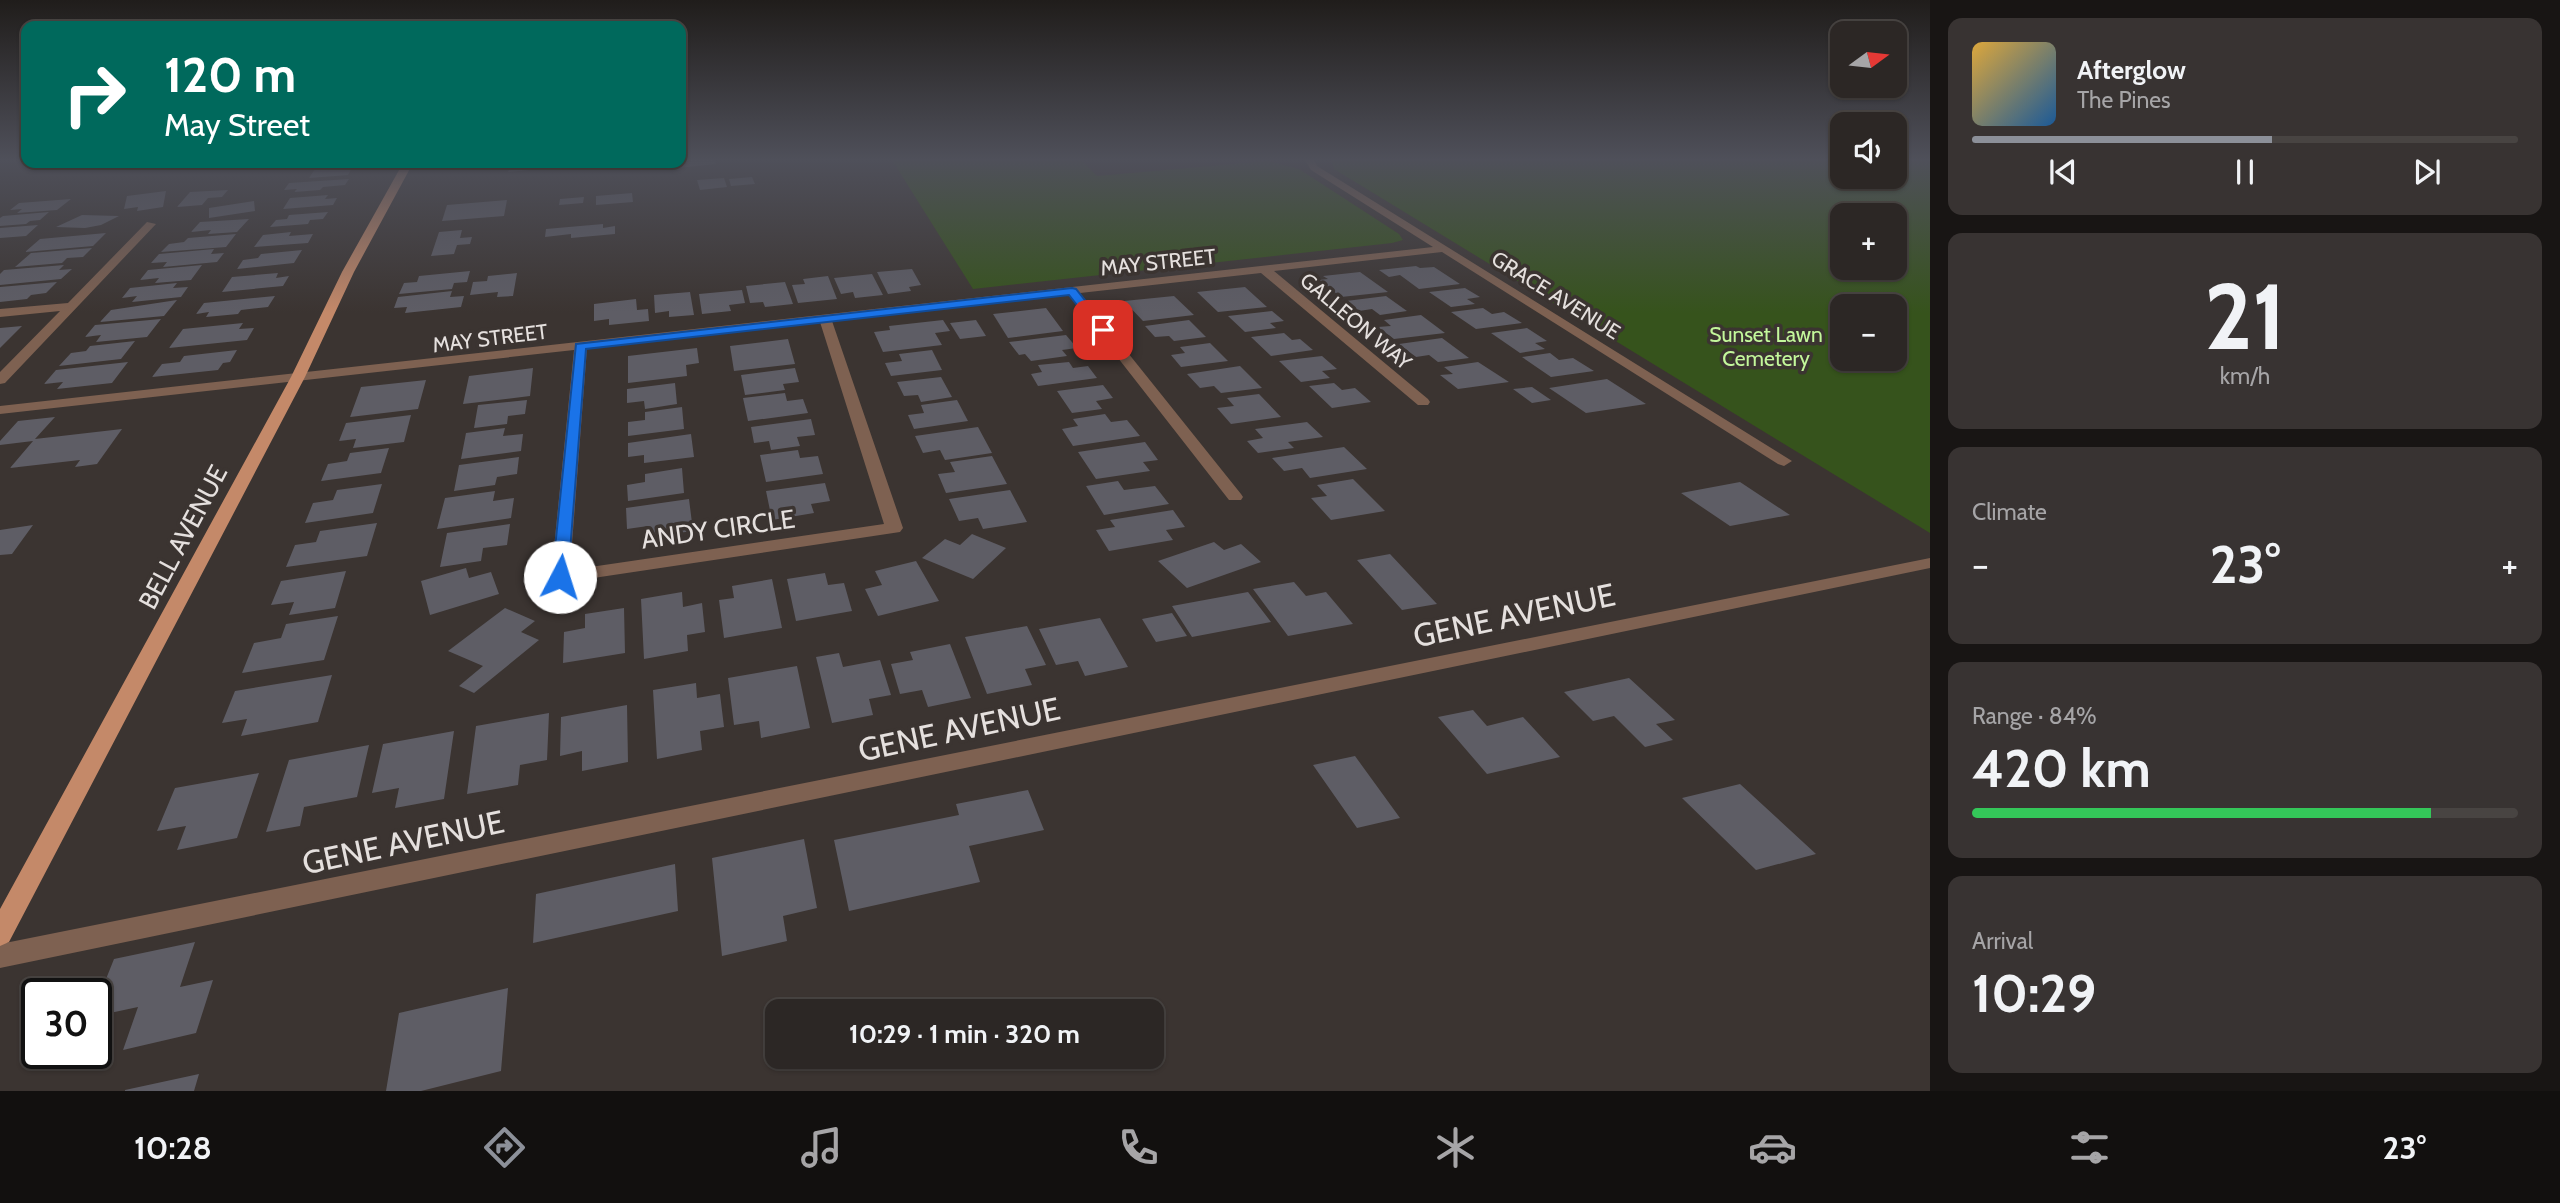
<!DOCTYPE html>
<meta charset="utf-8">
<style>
:root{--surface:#2c2725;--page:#383332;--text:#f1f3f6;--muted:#a6a5a7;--line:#484442;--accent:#8c9099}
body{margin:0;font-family:Cabin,sans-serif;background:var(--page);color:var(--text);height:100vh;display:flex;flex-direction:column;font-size:26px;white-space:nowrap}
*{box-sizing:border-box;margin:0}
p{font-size:23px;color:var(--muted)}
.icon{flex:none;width:38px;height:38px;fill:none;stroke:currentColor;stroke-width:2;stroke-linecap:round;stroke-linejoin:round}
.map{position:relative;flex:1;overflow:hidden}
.drawer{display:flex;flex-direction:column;gap:18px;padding:18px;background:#181514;width:630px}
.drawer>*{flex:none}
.banner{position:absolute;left:21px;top:21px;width:665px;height:147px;border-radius:14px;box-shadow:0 2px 5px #0004,0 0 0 2px var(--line);background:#00695c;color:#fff;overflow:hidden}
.needle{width:46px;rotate:75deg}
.tools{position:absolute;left:1830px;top:21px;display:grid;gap:14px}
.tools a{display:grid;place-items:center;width:77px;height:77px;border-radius:14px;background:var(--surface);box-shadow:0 2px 5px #0004,0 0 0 2px var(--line);font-size:35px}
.speed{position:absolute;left:21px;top:978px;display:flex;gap:14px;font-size:35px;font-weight:700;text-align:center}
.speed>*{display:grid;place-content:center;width:91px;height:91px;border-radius:50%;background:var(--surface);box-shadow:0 2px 5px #0004,0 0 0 2px var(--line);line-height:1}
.speed .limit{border:4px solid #111;border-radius:10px;background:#fff;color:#111}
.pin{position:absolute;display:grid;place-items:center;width:60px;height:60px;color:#fff;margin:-30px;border-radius:14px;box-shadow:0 4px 10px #0006}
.me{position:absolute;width:77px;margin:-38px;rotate:5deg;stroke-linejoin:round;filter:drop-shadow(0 0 5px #0008)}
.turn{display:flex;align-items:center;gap:24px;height:147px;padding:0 28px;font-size:32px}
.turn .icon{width:91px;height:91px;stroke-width:2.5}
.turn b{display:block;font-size:49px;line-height:60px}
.big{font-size:52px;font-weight:800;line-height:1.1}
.drawer .widget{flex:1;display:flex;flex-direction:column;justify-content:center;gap:10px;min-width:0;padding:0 24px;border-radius:14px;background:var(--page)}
.drawer .dial{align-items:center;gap:0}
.dial b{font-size:91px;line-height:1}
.song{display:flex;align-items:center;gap:21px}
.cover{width:84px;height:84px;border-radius:10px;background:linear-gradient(135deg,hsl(40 70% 55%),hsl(210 70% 35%))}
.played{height:7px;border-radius:4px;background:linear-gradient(90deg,var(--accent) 55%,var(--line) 55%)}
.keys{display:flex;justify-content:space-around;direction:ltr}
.heat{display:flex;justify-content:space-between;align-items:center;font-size:38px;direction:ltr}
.charge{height:10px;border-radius:5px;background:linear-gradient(90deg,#34c759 84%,var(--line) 0)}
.trip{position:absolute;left:765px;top:999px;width:399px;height:70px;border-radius:14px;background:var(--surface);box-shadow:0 2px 5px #0004,0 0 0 2px var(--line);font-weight:800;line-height:70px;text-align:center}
.dock{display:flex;height:112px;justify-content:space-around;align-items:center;background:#12100f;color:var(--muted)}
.dock .icon{width:49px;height:49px}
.dock .current{color:var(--accent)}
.dock b{font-size:32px;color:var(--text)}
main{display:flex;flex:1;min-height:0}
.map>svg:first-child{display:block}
.green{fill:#36531c;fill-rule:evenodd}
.building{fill:#5e5d65}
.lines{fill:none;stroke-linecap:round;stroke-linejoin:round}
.minor{fill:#7e6151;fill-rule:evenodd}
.major{fill:#c48969;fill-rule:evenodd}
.route{fill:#1a73e8;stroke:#114b97;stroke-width:2}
.labels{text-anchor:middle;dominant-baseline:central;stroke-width:7;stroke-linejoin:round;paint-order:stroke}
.far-street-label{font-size:21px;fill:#e5e0de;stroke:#3b3431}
.far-park-label{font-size:21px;fill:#c3f79b;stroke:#3b3431}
.street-label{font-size:26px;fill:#e5e0de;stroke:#3b3431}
.near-street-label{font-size:32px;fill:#e5e0de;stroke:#3b3431}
</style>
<main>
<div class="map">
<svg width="1930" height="1091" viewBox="0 0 1930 1091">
<rect width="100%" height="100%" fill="#3b3431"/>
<path class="green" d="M892,160h189l16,16 171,-15 31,8 100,65 4,6 -11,3 -419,46z
M1331,160h512v17h52v-17h35v373l-596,-364zM1895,215v53h-52v-53zM1843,306h52v53h-52z"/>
<path class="building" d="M681,160h34l1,4 -39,4 -1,-5h5z
M541,163l-1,6 -32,3 1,-3h-12l1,-4z
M353,166l-5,9 -39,3 6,-9z
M752,177l3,7 -24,2 -2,-7z
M724,178l3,9 -27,3 -3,-10z
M349,179l-4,6 -22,2 -3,3 -26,2 3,-3 -13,1 5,-7z
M228,190l-6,7 -14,1 -6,7 -25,2 13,-15z
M166,191l-3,16 -26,4 1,-4 -14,2 3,-13z
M632,193l1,9 -37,3v-9z
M328,195l-3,4 12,-1 -4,7 -50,4 7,-11z
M584,197l-1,6 -24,2 1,-6z
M71,199l-14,11 -40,3 5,-4 -12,1 9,-7z
M507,200l-3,16 -62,5 5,-16z
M254,201l1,10 -46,7v-10z
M49,212l-9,8 -10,1 -4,3 -26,2v-8l3,-2z
M328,212l-5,7 -13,1 -2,4 -38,3 6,-7 11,-1 2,-4z
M82,215l37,1 -18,9 -16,3 -29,-1z
M249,219l-12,13 -29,2 3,-4 -20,2 9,-10z
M603,224v4l12,-2v8l-44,4v-4l-26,3 1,-8z
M38,225l-12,11 -26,2v-10z
M462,230l-2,8 12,-1 -2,7 -13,1 -3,9 -23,2 8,-24z
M291,232l-2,4 24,-2 -5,9 -54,4 9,-12z
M106,233l-13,13 -68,6 15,-13z
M236,234l-10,13 -65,5 8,-8 15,-2 4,-4z
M92,248l-9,9 -16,1 -5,5 -47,4 16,-14z
M214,249l-3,5 13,-1 -7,9 -54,5 4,-5 -16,1 8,-9z
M302,250l-8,13 -57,6 6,-9 15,-2 3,-4z
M64,265l-5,5 13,-1 -11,10 -61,6v-11l4,-4z
M202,265l-11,15 -36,3 4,-5 -19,2 8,-10z
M1416,266l4,2 14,-1 26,17 -41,5 -19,-14 -11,2 -10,-7z
M912,269l9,16 -12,2 2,4 -23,3 -11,-22z
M470,271l-3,11 -13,1 -2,6 -53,5 5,-11 13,-1 2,-6z
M1360,272l28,20 -47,5 -22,-17 9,-1 -5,-3z
M278,273l-2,5 13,-2 -6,10 -61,6 10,-15z
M517,273l-4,23 -16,1 1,-5 -28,3 3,-13 14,-1 1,-5z
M872,274l11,21 -28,3 -2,-6 -12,2 -7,-16z
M828,276l9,23 -39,4 -6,-18 13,-1 -2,-5z
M57,282l-11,11 -15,2 -4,4 -27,3v-15z
M785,282l8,22 -28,3 -2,-5 -13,1 -4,-17z
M177,283l-4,5 15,-1 -7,10 -49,5 5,-6 -15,2 8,-10z
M1245,287l22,20 -49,5 -21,-20z
M1465,288l15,9 -13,2 8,5 -24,3 -22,-15z
M742,290l3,13 -16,2 2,6 -29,3 -3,-20z
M452,291l-2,6 14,-1 -3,11 -56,6 2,-6 -13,1 4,-11z
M690,292l4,23 -25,2v-6l-14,2 -1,-18z
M275,296l-7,11 -27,3 -3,4 -32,3 3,-5 -13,2 8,-11z
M1174,296l20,19 -51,6 -19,-20z
M1386,296l21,15 -27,4 -8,-6 -13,2 -13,-10z
M636,299l1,11 11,-1 1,12 -40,4v-6l-15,2v-17z
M177,300l-13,16 -64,6 11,-12z
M1046,308l17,23 -55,7 -15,-24z
M1483,308l9,6 12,-2 18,11 -46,6 -25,-17z
M1272,311l12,10 -14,2 6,5 -31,4 -17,-16z
M1421,315l24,18 -51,6 -16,-12 13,-1 -7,-6z
M161,319l-14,18 -51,5 5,-7 -16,2 10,-12z
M943,320l7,11 -15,2 7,12 -59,7 -9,-20 16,-2 -1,-4z
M976,320l10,16 -26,3 -10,-16z
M1189,320l17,17 -32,4 -5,-5 -14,1 -10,-11z
M243,323l-4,6 15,-1 -7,12 -78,8 14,-19z
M22,326l-22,22v-20z
M1527,328l20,13 -12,2 10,6 -25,4 -29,-20z
M1284,333l8,7 8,-1 13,11 -42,6 -20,-19z
M1066,335l11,13 -15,2 5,6 -36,5 -6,-7 -6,1 -10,-13z
M1442,338l27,20 -31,4 -9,-7 -13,2 -17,-13z
M788,339l7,25 -61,7 -4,-25z
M135,341l-14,18 -62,7 12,-13 15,-2 4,-5z
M1210,343l18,18 -47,6 -10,-12 14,-2 -5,-6z
M697,348l2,15 -13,2 1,11 -59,7v-27z
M237,350l-7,12 -7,1 -5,7 -66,7 10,-13 18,-2 4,-6z
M932,350l10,20 -51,6 -6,-13 17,-2 -3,-7z
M1550,353l9,7 14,-2 21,13 -43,6 -29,-20z
M1322,356l15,13 -15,2 8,7 -29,4 -22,-21z
M128,362l-16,21 -55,6 6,-7 -19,2 12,-14z
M1069,362l4,6 15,-2 9,12 -59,8 -7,-12 11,-2 -4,-7z
M1478,362l31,20 -51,7 -18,-14 13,-1 -9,-7z
M1240,366l22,22 -41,5 -7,-7 -14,2 -13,-14z
M533,368l-3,28 -67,8 6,-28z
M795,368l4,14 -16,2 2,6 -40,5 -4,-20z
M941,377l11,20 -31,5 -3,-7 -14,1 -7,-14z
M1607,379l39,25 -60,9 -37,-25z
M426,380l-8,29 -68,8 11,-30z
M675,383l2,21 -32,5 -1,-8 -17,2v-14z
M1334,383l8,7 13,-2 16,14 -39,6 -23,-22z
M1103,385l10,13 -17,3 6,8 -30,4 -15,-22z
M1532,387l19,13 -19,3 -19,-14z
M785,393l2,8 16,-2 5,14 -60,8 -5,-23z
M1259,394l22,23 -50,7 -14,-16 17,-2 -7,-8z
M527,400l-2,14 -17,2 -1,8 -33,4 4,-23z
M957,400l11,21 -54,8 -6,-14 16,-2 -3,-8z
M682,407l2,22 -56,7v-14l17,-2v-8z
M1105,414l6,8 16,-2 13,16 -67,10 -11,-17 16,-3 -5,-7z
M411,415l-7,27 -51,6 3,-9 -17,2 7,-18z
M55,417l-20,22 87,-10 -25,35 -22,3 5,-7 -70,8 23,-27 -33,4v-4l18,-20z
M811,419l4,16 -18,2 3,9 -29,4 -2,-9 -15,2 -3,-16z
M1307,422l16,15 -35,5 6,6 -36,5 -11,-12 16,-3 -8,-9z
M978,427l14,26 -47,7 -5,-10 -17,3 -8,-17z
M505,428l-2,8 20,-2 -2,17 -60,8 5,-26z
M691,434l3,23 -50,6v-8l-16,2v-14z
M1145,442l13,18 -15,2 7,9 -54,8 -18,-27z
M1344,447l23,22 -57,9 -8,-10 -18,3 -12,-13z
M389,448l-8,25 -60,8 7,-17 19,-3 3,-8z
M798,450l2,8 18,-2 5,18 -57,8 -6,-27z
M992,456l15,28 -61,9 -8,-19 17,-2 -5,-10z
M519,457l-2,17 -20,3 -2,8 -41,6 5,-26z
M682,468l2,25 -56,8 -1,-16 18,-3v-8z
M1353,479l32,32 -54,9 -20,-22 16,-2 -10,-11z
M1118,481l6,9 31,-4 14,18 -65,11 -18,-29z
M1740,482l50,33 -60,11 -49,-33z
M825,483l5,18 -19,3 3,9 -42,7 -6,-29z
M382,484l-9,29 -68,10 8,-20 20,-3 4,-10z
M1010,490l17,32 -44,7 -5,-11 -19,3 -10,-22z
M495,491l-2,10 21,-3 -3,20 -74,11 8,-31z
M689,499l4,32 -45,6v-11l-21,3 -1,-21z
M1173,510l12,17 -19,3 7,10 -64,11 -13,-21 19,-3 -5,-7z
M377,523l-10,33 -81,11 9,-22 21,-3 4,-11z
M510,524l-3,21 -24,3 -2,13 -41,6 7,-34z
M33,525l-21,29 -12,1v-25z
M972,534l34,14 -33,31 -51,-21 23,-19 15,6z
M1214,542l10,8 17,-6 20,18 -74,26 -29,-27z
M1390,554l47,50 -35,6 -45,-50z
M916,561l23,40 -61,15 -13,-27 17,-4 -7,-14z
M466,568l3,10 22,-6 8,22 -69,21 -9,-34z
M346,571l-11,37 -46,7 5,-13 -23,3 10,-24z
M825,573l3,12 16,-2 8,28 -56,10 -9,-42z
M772,579l10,49 -58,10 -5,-38 15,-2 -2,-12z
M1294,582l12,14 20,-4 27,32 -65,12 -35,-47z
M682,592l1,15 19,-4 3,29 -18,3 1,16 -44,8 -3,-60z
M1248,592l23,30 -79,15 -20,-31z
M505,608l30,13 -14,11 18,8 -65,53 -15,-7 24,-20 -35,-15z
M624,608l1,45 -62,10 1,-31 21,-4v-14z
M1172,613l15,23 -31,6 -14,-23z
M338,616l-14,44 -82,13 12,-30 27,-5 5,-14z
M1100,618l28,49 -43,9 -7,-15 -22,4 -17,-36z
M1027,626l19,39 -21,4 7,16 -45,9 -22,-57z
M950,644l21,54 -43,9 -6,-17 -22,4 -9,-30 22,-4 -3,-8z
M839,653l4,14 37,-7 11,35 -22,4 4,16 -41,8 -16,-66z
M797,666l13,62 -49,10 -2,-17 -25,4 -6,-47z
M332,675l-14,47 -77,14 6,-17 -25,4 13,-32z
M1629,678l46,42 -19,4 17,16 -28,7 -31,-31 -21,5 -29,-29z
M696,683l1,15 23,-4 4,33 -24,4 2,19 -45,9 -4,-69z
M627,705l1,57 -46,9v-20l-22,5 1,-39z
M1473,710l14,16 36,-9 37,40 -73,17 -49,-57z
M549,713l-2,47 -27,5 -2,20 -51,9 9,-68z
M454,731l-10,68 -49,9 4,-20 -27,5 11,-49z
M369,745l-12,52 -53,10 -4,19 -34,6 23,-72z
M1355,756l45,62 -43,10 -44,-63z
M259,773l-22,65 -60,12 9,-24 -29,5 18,-43z
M1740,784l76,70 -60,16 -74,-72z
M1028,790l16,40 -75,16 11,36 -131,29 -15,-71 125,-25 -3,-11z
M804,839l13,69 -34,8 4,25 -65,15 -10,-98z
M675,864l3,47 -145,32 3,-49z
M195,942l-15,45 33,-7 -17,53 -73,17 15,-43 -42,9v-12l18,-45z
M508,988l-7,83 -80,20h-35l13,-78z
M199,1074l-5,17h-69v-1z"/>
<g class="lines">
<path class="minor" d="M1305,160h9l3,6 475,295 -8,5 -6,-2 -336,-212 -168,19 154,128 2,3 -2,3h-10l-157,-132 -181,20 161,201 2,3 -2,3h-12l-161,-206 -236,27 71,207 -3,4 -340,51 -9,-6 23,-227 -574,64v-8l1433,-159 -122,-77zM820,322l64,202 -314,46 17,-222z
M147,222l9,2 -151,159 -5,1v-12l60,-61 -60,6v-8l68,-6z
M1930,558v10l-1930,400v-24z"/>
<path class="major" d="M403,163h10l-59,109 -49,105 -296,565 -9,4v-37l291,-532 51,-105z"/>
</g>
<linearGradient id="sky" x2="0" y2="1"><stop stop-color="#201d1b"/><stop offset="0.51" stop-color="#4f505a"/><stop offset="1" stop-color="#4f505a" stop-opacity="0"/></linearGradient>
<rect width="1930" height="313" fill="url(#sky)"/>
<path class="route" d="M1072,288l4,1 31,39v5h-8l-30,-38 -483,54 -18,228 -8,5 -8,-5 24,-233z"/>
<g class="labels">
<g class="far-street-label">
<text transform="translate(1158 262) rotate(-6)">MAY STREET</text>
<text transform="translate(1556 295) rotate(32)">GRACE AVENUE</text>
<text transform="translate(1356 321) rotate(40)">GALLEON WAY</text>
<text transform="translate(490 338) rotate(-7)">MAY STREET</text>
</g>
<g class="far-park-label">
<text x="1766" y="334">Sunset Lawn<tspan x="1766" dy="24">Cemetery</tspan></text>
</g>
<g class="street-label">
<text transform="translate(718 529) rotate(-8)">ANDY CIRCLE</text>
<text transform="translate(183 537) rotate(-62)">BELL AVENUE</text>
</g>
<g class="near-street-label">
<text transform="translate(1514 615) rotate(-12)">GENE AVENUE</text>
<text transform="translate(959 729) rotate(-12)">GENE AVENUE</text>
<text transform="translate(403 842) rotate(-12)">GENE AVENUE</text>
</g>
</g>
</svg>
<div class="tools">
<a><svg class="needle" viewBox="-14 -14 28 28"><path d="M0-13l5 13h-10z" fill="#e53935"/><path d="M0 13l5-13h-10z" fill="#a6a5a7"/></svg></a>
<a><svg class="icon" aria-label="sound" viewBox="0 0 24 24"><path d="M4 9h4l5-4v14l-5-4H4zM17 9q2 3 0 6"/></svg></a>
<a>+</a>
<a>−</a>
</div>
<div class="speed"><div class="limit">30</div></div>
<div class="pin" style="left:1103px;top:330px;background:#d93025"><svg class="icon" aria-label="arrive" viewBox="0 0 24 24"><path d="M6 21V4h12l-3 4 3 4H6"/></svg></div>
<svg class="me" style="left:560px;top:577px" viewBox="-20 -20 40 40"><circle r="19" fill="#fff"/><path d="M0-13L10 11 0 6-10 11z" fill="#1a73e8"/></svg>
<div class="trip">10:29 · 1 min · 320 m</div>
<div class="banner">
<div class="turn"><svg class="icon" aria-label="right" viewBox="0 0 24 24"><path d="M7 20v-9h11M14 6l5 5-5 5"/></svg><div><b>120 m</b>May Street</div></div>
</div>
</div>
<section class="drawer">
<div class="widget">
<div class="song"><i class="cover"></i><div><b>Afterglow</b><p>The Pines</p></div></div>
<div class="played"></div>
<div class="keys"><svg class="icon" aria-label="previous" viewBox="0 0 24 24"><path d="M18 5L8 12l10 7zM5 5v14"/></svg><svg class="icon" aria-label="pause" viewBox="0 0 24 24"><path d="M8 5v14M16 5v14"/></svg><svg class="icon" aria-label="next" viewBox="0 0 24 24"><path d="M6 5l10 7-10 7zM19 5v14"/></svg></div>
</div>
<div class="widget dial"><b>21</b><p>km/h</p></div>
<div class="widget"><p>Climate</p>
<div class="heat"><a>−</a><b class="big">23°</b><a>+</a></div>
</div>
<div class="widget"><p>Range · 84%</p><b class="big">420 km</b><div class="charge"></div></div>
<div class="widget"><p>Arrival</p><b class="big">10:29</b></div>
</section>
</main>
<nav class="dock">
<b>10:28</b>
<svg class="icon current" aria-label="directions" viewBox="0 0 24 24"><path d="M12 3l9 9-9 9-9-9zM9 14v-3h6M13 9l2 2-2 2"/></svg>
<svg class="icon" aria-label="music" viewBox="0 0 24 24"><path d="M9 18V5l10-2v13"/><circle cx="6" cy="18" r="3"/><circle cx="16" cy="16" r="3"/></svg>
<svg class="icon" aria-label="phone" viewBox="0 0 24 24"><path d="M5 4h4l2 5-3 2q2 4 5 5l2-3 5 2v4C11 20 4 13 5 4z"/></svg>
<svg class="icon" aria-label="climate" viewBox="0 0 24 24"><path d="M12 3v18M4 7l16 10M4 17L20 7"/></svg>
<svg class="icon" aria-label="car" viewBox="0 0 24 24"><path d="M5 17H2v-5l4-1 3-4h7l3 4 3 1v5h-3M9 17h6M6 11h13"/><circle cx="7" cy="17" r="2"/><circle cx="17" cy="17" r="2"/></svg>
<svg class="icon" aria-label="filters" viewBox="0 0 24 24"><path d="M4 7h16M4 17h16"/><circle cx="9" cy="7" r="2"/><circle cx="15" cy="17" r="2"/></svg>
<b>23°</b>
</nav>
